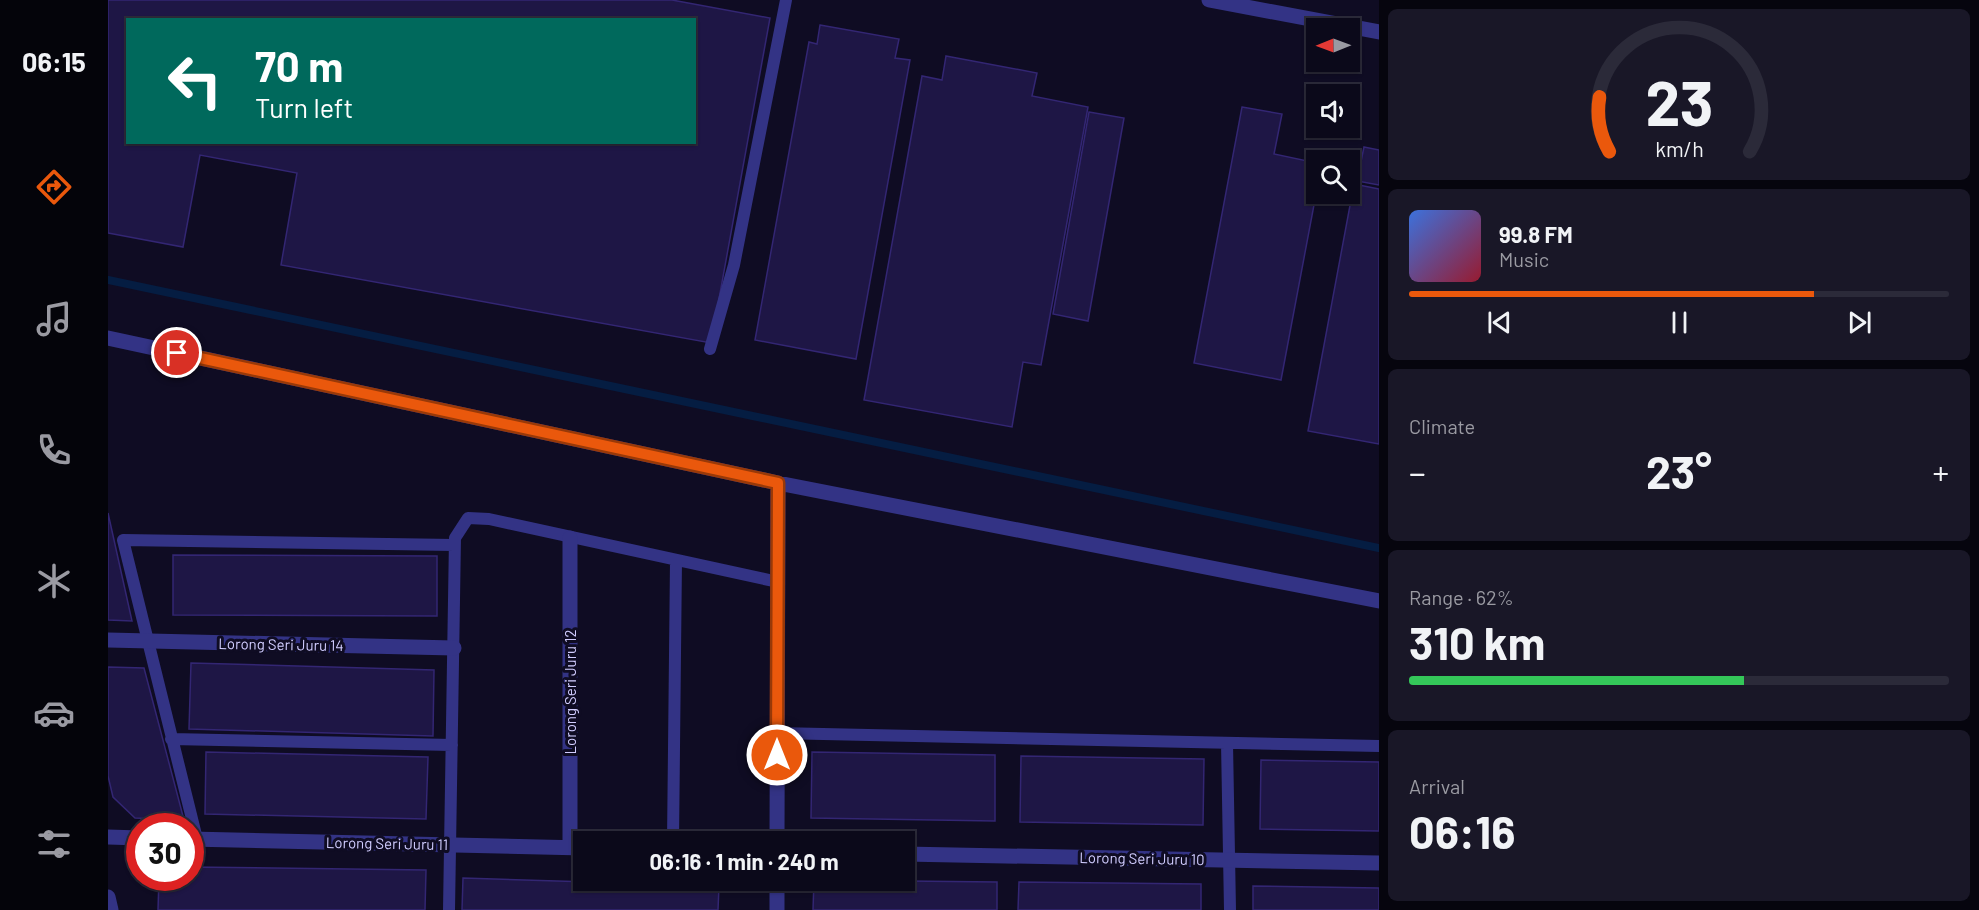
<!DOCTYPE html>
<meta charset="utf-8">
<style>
:root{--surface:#0b091a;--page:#191727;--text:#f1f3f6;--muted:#9a9aa2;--line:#2b2a39;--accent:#ea580c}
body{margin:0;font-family:Barlow,sans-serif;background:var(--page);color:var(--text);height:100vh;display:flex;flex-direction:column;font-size:22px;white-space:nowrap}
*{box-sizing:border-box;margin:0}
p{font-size:20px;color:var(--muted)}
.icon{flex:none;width:33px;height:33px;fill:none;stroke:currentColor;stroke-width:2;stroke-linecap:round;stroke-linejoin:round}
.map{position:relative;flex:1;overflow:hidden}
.details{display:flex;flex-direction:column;gap:9px;padding:9px;background:#06050e;width:600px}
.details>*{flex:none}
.hud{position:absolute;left:18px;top:18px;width:570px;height:126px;border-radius:0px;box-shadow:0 2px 4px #0004,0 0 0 2px var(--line);background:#00695c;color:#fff;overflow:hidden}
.needle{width:39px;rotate:269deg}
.controls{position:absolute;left:1198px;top:18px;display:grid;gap:12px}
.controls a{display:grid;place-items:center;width:54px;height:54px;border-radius:0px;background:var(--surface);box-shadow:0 2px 4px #0004,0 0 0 2px var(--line);font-size:30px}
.speed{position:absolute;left:18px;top:813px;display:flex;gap:12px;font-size:30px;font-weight:700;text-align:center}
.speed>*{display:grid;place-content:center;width:78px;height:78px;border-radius:50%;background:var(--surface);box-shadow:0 2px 4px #0004,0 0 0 2px var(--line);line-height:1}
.speed .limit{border:9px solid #d22;background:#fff;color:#111}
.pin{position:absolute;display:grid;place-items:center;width:51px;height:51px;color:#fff;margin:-26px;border:3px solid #fff;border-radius:50%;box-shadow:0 2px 6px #0007}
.me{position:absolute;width:66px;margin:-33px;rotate:0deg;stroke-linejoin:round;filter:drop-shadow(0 0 4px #0008)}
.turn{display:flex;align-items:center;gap:21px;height:126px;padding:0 30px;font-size:27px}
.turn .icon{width:78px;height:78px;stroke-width:2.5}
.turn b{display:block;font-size:42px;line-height:51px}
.big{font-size:45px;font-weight:700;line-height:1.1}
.details .tile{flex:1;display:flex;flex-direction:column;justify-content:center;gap:9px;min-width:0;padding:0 21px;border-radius:9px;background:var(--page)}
.details .dial{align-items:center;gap:0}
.dial svg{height:156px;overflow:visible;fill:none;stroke:var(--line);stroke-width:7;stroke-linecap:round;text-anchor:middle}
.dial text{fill:var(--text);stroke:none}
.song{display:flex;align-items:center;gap:18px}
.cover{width:72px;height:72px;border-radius:9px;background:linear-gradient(135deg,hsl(220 70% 55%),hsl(350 70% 35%))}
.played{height:6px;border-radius:3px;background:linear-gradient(90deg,var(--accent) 75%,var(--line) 75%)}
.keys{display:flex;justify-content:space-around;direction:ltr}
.heat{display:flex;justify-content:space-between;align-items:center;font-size:33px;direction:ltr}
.charge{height:9px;border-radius:4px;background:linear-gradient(90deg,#34c759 62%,var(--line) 0)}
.trip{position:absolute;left:465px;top:831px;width:342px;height:60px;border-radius:0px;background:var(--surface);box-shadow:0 2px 4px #0004,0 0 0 2px var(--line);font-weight:700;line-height:60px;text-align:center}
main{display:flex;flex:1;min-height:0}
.tabs{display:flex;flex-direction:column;width:108px;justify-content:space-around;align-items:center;background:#04040a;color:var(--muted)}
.tabs .icon{width:42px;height:42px}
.tabs .active{color:var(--accent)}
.tabs b{font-size:27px;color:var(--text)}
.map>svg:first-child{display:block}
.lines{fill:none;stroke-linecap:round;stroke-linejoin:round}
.stream{stroke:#051d42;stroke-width:8}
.building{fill:#1e1645;stroke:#332673;stroke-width:1.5;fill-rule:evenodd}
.service{stroke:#333385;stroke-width:12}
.minor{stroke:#333385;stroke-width:15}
.route-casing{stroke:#983908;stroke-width:15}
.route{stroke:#ea580c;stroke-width:10}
.labels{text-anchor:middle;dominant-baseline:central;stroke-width:6;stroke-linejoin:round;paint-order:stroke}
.street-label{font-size:15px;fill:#d1cdff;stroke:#0f0c23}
</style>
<main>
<nav class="tabs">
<b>06:15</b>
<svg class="icon active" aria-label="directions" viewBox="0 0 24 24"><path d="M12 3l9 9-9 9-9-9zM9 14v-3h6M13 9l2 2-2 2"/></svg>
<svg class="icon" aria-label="music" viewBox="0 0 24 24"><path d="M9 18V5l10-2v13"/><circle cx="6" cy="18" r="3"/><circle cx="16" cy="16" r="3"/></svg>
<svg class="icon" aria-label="phone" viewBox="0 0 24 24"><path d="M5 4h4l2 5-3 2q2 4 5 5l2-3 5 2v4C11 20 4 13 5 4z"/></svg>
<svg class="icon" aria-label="climate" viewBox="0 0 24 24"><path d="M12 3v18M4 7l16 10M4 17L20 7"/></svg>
<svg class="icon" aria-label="car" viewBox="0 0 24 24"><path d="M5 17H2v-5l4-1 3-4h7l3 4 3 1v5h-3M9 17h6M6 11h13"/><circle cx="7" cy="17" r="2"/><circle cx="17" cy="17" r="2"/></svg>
<svg class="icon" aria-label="filters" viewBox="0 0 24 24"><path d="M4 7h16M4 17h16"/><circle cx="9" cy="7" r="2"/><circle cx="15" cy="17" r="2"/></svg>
</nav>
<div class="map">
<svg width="1271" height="910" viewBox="0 0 1271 910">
<rect width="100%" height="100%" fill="#0f0c23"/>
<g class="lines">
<path class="stream" d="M0,280l1271,268"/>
</g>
<path class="building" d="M0,0h564l98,18 -59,325 -430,-78 16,-92 -97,-18 -17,92 -75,-14zM20,20h566v122h-566z
M712,25l79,14 -4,19 15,2 -54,299 -101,-19 54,-298 8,2z
M838,56l91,17 -5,23 56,11 -47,258 -18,-3 -11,65 -148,-27 58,-324 20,4z
M1134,107l40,7 -8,40 43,9v26l-36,191 -87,-17z
M981,112l35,6 -36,203 -35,-7z
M1256,147l15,3v35l-22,-4z
M1246,184l25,5v255l-71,-13z
M0,513l24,108 -24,-1z
M65,555l264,1v60l-264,-1z
M83,663l243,7 -1,66 -244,-7z
M0,667l36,1 40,152 -49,-2 -22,-21 -5,-21z
M98,752l222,5 -2,62 -221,-5z
M704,752l183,3v66l-184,-3z
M913,756l183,3 -1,66 -183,-3z
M1153,760l118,2v69l-119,-2z
M82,867l236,3 -1,40h-267l1,-32h31z
M355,878l256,8 -1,24h-256z
M706,880l183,2v28h-184z
M911,882l182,2v26h-183z
M1145,886l126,2v22h-126z"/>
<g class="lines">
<path class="service" d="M602,349l24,-84 52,-265
M669,733l602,13
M63,739l281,6
M1119,743l3,167
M89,839l-74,-299 331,5
M565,842l3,-282
M341,910l6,-372 13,-20 21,1 289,63"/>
<path class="minor" d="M1101,0l170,32
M0,338l670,145 601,118
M462,538v309
M0,640l346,8
M0,837l32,1
M82,839l394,9
M669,842l1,-359
M796,854l475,9
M0,897l3,13
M669,910v-30"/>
</g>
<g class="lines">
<defs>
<path id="route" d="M69,353l601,130 -1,272"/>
</defs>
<use href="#route" class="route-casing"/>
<use href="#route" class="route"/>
</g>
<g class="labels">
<g class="street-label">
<text transform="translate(173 644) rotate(1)">Lorong Seri Juru 14</text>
<text transform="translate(462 692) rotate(-90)">Lorong Seri Juru 12</text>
<text transform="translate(279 843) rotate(1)">Lorong Seri Juru 11</text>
<text transform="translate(1034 858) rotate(1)">Lorong Seri Juru 10</text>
</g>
</g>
</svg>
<div class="controls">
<a><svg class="needle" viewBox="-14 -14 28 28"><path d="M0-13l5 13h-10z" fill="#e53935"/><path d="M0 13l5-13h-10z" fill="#9a9aa2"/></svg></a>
<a><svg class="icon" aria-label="sound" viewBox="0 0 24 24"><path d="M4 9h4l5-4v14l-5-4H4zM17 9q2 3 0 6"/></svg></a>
<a><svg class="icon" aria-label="search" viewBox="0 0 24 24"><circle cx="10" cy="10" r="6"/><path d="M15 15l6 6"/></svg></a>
</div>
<div class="speed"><div class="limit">30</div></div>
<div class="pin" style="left:69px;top:353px;background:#d93025"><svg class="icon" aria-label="arrive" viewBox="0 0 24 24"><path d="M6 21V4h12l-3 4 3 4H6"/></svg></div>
<svg class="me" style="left:669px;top:755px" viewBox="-20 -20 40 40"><circle r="17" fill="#ea580c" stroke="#fff" stroke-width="3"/><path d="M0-11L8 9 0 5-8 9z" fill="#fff"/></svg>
<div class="trip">06:16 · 1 min · 240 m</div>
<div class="hud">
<div class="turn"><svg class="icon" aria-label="left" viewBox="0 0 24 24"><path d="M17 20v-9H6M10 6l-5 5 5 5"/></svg><div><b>70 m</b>Turn left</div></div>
</div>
</div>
<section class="details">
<div class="tile dial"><svg viewBox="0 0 100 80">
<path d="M14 69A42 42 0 1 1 86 69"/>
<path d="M14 69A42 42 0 0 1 9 41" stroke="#ea580c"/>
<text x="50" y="56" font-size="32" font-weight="700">23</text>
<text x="50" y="72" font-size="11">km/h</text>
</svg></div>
<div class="tile">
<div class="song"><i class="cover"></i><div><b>99.8 FM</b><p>Music</p></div></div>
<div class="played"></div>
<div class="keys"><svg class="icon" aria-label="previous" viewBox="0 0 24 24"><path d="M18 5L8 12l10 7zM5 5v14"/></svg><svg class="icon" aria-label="pause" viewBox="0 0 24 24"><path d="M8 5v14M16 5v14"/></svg><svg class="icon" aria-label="next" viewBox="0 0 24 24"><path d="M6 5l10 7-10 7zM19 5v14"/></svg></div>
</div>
<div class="tile"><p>Climate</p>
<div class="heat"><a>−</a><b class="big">23°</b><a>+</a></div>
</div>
<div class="tile"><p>Range · 62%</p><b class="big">310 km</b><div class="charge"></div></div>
<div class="tile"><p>Arrival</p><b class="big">06:16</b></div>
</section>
</main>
